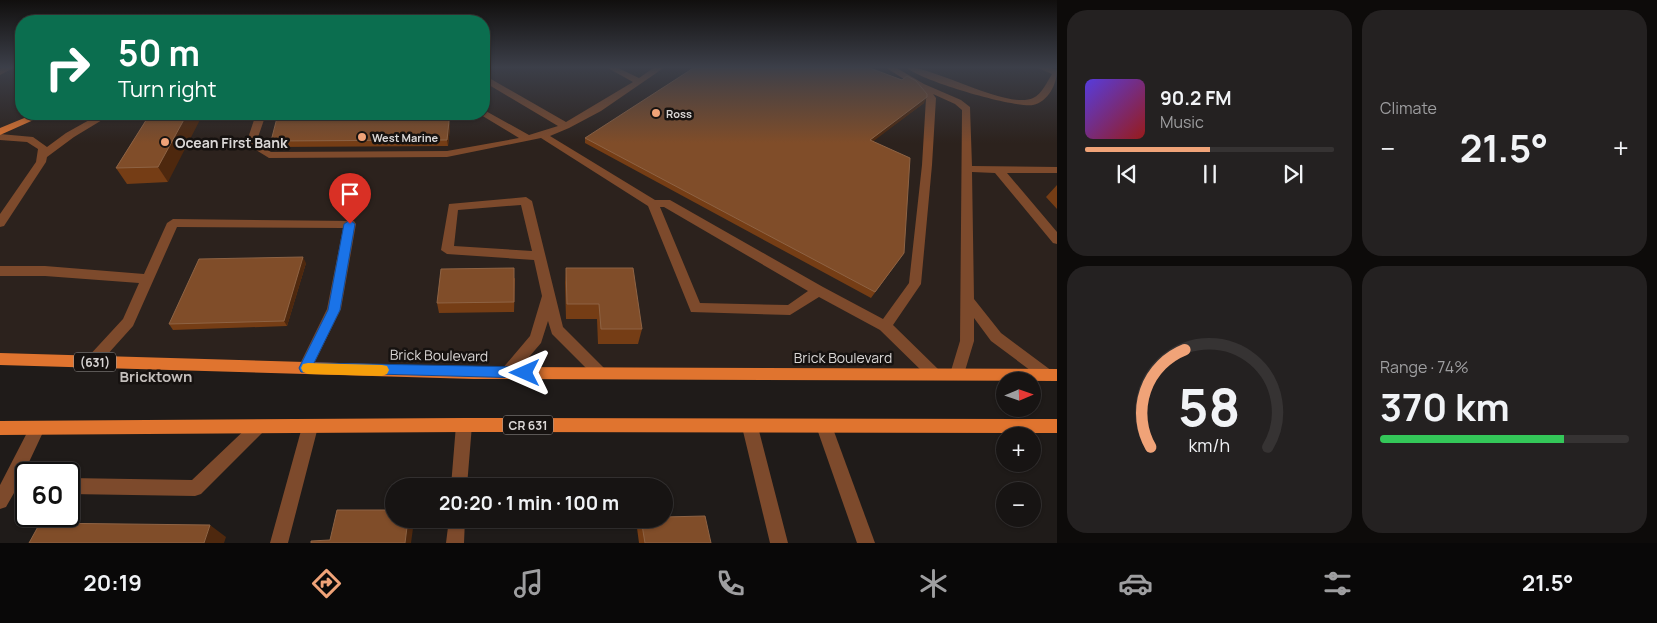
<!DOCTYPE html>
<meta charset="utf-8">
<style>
:root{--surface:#171413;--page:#242121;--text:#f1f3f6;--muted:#9e9ea0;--line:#363333;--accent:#f0a378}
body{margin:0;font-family:Manrope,sans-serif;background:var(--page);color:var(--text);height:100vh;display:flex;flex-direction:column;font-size:19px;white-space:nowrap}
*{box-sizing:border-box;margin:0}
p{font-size:16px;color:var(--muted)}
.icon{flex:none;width:28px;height:28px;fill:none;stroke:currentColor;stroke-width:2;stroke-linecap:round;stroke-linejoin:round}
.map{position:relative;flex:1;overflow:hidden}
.details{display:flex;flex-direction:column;gap:10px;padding:10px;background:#0d0b0a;width:600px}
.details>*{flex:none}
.guide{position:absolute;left:15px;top:15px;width:475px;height:105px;border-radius:20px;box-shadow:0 1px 4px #0004,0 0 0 1px var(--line);background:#0b6e4f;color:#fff;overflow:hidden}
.needle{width:32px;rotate:88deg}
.tools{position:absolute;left:996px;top:372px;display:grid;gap:10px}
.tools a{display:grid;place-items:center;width:45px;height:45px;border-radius:50%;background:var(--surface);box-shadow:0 1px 4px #0004,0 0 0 1px var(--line);font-size:25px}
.speed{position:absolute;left:15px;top:462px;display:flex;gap:10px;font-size:25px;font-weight:700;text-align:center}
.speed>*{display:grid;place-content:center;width:65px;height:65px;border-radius:50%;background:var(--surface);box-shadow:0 1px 4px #0004,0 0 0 1px var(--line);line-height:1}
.speed .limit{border:2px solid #111;border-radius:8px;background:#fff;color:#111}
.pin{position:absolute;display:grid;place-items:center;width:42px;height:42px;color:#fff;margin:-51px -21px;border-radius:50% 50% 50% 0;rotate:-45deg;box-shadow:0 0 5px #0007}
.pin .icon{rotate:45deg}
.me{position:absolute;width:55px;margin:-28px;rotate:270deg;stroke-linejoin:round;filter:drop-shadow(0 0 4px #0008)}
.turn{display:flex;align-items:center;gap:18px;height:105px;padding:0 20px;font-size:22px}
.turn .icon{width:65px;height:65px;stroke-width:2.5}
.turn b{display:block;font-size:35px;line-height:42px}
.big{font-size:38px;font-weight:700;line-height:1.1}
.details .widget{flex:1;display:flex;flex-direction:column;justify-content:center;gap:8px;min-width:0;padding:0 18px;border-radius:20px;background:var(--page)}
.details .dial{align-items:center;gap:0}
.dial svg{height:130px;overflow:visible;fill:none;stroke:var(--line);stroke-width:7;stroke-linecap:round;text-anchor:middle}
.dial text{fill:var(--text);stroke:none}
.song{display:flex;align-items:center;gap:15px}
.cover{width:60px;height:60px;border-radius:8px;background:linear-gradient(135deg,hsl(250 70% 55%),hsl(0 70% 35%))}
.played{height:5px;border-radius:2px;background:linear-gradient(90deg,var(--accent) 50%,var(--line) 50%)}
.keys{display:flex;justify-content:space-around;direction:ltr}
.heat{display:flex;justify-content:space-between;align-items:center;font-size:28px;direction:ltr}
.charge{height:8px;border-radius:4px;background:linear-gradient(90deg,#34c759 74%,var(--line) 0)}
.details .tiles{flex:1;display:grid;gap:10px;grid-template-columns:repeat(2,1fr)}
.trip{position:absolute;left:385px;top:478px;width:288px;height:50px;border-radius:25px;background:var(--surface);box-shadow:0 1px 4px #0004,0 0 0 1px var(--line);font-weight:700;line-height:50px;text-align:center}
.menu{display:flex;height:80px;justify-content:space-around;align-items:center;background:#090808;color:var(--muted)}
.menu .icon{width:35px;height:35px}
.menu .on{color:var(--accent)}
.menu b{font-size:22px;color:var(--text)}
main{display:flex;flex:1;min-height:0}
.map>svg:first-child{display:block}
.built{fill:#2c221d}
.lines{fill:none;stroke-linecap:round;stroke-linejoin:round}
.service{fill:#7d4a2c;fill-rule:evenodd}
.minor{fill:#7d4a2c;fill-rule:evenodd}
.primary{fill:#e0742f;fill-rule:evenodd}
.wall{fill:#753d15}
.shaded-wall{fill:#4e280e}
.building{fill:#804d29;stroke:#8e6344}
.route{fill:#1a73e8;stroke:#114b97}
.slow{fill:#f59e0b}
.poi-dot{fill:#f0a378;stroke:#161210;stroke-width:2}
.labels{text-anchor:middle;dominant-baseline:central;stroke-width:5;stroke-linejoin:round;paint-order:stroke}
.far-poi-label{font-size:11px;font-weight:bold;fill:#dad7d6;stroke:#161210;text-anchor:start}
.shield{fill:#161210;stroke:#9f9c9b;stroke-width:1}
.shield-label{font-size:12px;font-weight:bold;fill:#dad7d6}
.poi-label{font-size:14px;font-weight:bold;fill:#dad7d6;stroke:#161210;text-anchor:start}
.street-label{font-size:14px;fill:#dad7d6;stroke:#161210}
.neighbourhood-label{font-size:15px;font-weight:bold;fill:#c3bebb;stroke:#161210}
</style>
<main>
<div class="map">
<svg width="1057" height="543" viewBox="0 0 1057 543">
<rect width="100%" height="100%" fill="#1f1b19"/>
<path class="built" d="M0,67h21v47h463v-47h573v308l-251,-2 -806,-14z"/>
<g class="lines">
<path class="service" d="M4,67h11l-15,8v-6z
M606,67h10l23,11 16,-11h10l-64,44 -32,17 -19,8 105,64h15l153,87 60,32 26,-36 13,-118 4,-67 -8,-10 -33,-21h10l29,17 37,16 9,7 2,59 85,1v6h-50l50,59v12l-4,-1 -58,-70 -23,-1 2,127 27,34 51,38 2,4 -2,4 -5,2 -5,-2 -51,-38 -17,-23v23l-10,33 -2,4 -5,2 -5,-2 -2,-4 10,-33 2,-231 -7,-6 -22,-10 3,4 -4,67 -11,119 -28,41 46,45 2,4 -2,4 -5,2 -5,-2 -49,-48 -61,-33 -29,18 -99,-3 -43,-106 -107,-68 -94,19 -178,1 -23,-14 10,-30h10l-10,29 15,9 176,-1 72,-13 -38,-23 3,-1v-4l45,25 29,-9 -74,-44v-7l82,47 67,-40zM660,207h4l144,84 -20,14 -88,-2z
M906,67c29,0 102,43 127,31 9,-4 14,-16 19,-24l-16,-7h12l9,3c0,14 -9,32 -24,35 -20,3 -115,-25 -127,-38z
M100,114h12l-38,23 -27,20 -1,5 -42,64 -4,1v-13l36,-52 2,-13 -11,-7 -27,-2v-6l33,3 14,10 19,-14z
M526,197l6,4 31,126 42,42 2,4 -2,4 -5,2 -5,-2 -43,-43 -4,-13 -7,22 -29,34 -5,2 -5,-2 -2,-4 2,-4 28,-33 12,-40 -8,-36 -87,-6 -6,-4 8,-46zM521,205l11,46 -78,-5 4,-36z
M173,219l181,2 2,3 -15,85 -31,63 -5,2 -5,-2 -2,-4 29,-59 16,-81 -166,-1 -44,99 -36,40 -5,2 -5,-2 -2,-4 2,-4 36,-39 16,-36 -94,-7h-45v-10h45l99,8 23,-51z
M464,418l5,2 3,5 -5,61h-16l5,-61 3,-5z
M258,420l5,2 3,5 -3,5 -62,62 -6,2 -126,-2v-16l123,2 61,-58z
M310,420l5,2 3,5 -30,116h-18l32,-116 3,-5z
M750,420l5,2 3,5 30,116h-18l-28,-116 3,-5z
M37,421l5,2 3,5 -23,49h4v16h-12l-8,14 -6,2v-24l32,-62z
M449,519h16l-1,24h-18z"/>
<path class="minor" d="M824,419l5,2 3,5 43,117h-18l-41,-117 3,-5z"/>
<path class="primary" d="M34,114h13l-47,21v-7z
M0,353l474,14 583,2v12l-583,-2 -474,-14z
M464,418l593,1v14l-593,-1 -464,3v-14z"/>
</g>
<path class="wall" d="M924,103l-52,38 32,112 -33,45 -286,-155v-5z
M150,114l18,68 -41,2 -11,-16z
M449,121l1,6 -2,19 -175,1 -2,-6z
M1057,185v24l-11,-12z
M306,263l-19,63 -114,4 -4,-6z
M566,268l76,61 -4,15h-40l-1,-25h-31l-1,-36z
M515,278l-1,34 -75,1 -2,-10z
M641,519h23l47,24h-72l-2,-15z"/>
<path class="shaded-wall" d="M927,97l-3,6 -57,43 3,-6z
M187,114h16l-35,68 -10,-15z
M449,121l1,6 -2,19 -1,-6z
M303,257l3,6 -19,63 -3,-5z
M408,519h6v2l-3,22h-6z
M210,525l16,12 -2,6h-20z"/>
<path class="building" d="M695,67h172l35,13 5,-4 9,5 11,13v3l-57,43 40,18 -6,95 -29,39 -290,-154z
M150,114h37l-29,53 -42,1z
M278,114h160l11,7 -2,19 -176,1z
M303,257l-19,64 -115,3 30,-65z
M514,268v34l-77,1 4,-34z
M566,268h67l9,61h-41l-2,-25h-32z
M337,510h57v9h14l-3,24h-94v-2l19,-1z
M705,516l6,27h-66l-4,-24h23v-2z
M40,523l170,2 -6,18h-175z"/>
<linearGradient id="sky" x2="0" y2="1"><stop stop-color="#110f0e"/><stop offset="0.47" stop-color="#3c3f49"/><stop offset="1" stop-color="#3c3f49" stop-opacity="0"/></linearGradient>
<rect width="1057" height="143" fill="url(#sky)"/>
<path class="route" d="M350,220l5,4 -15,86 -26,53 211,4 5,2 2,4 -2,4 -5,1 -224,-6 -2,-4 29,-58 16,-86z"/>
<path class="slow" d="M308,363l74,2 5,1 2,4 -2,4 -5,2 -74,-2 -5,-2 -2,-4 2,-4z"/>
<g class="poi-dot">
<circle cx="656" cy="113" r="5"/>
<circle cx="362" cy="137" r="5"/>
<circle cx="165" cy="142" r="5"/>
</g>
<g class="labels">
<g class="far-poi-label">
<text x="666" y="113">Ross</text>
<text x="372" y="137">West Marine</text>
</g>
<g class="shield">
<rect x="74" y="352.5" width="42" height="19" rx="4"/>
<rect x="503" y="415.5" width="50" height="19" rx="4"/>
</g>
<g class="shield-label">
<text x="95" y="362">(631)</text>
<text x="528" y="425">CR 631</text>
</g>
<g class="poi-label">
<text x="175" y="142">Ocean First Bank</text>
</g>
<g class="street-label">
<text transform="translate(439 355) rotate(1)">Brick Boulevard</text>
<text x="843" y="357">Brick Boulevard</text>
</g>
<g class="neighbourhood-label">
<text x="156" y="376">Bricktown</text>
</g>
</g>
</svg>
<div class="tools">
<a><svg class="needle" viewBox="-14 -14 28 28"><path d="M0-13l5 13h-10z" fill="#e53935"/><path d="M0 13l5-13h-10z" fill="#9e9ea0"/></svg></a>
<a>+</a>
<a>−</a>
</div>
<div class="speed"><div class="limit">60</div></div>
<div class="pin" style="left:350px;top:224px;background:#d93025"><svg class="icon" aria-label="arrive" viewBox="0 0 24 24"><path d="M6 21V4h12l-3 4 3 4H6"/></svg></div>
<svg class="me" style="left:525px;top:373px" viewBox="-20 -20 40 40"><path d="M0-17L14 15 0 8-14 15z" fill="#1a73e8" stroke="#fff" stroke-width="4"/></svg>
<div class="trip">20:20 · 1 min · 100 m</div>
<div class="guide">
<div class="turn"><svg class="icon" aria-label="right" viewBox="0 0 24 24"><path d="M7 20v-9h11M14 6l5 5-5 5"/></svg><div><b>50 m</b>Turn right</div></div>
</div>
</div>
<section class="details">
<div class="tiles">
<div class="widget">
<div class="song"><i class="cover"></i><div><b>90.2 FM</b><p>Music</p></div></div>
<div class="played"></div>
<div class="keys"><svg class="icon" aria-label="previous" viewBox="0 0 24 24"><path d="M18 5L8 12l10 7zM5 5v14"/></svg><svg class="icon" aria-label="pause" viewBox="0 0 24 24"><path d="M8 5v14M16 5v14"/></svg><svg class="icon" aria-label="next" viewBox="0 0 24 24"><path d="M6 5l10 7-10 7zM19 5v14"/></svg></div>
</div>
<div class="widget"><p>Climate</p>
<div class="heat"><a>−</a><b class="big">21.5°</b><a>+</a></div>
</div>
<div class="widget dial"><svg viewBox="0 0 100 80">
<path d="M14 69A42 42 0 1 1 86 69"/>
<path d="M14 69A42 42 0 0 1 35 9" stroke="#f0a378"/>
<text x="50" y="56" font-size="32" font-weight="700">58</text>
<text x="50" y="72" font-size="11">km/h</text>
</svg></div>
<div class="widget"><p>Range · 74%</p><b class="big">370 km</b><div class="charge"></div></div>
</div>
</section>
</main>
<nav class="menu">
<b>20:19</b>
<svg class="icon on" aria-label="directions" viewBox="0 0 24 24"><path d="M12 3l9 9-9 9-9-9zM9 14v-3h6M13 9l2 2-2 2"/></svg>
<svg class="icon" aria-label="music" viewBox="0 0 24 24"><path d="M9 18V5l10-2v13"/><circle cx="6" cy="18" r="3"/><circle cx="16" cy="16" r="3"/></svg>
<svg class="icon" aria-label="phone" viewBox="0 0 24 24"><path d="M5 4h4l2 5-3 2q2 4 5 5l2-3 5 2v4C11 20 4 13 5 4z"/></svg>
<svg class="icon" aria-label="climate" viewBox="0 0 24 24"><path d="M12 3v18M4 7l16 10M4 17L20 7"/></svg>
<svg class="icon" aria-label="car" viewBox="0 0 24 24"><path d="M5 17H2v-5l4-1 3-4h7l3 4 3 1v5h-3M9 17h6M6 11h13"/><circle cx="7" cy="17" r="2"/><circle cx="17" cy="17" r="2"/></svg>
<svg class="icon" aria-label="filters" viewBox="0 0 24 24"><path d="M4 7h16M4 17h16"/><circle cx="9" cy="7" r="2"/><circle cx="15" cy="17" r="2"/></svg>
<b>21.5°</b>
</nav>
